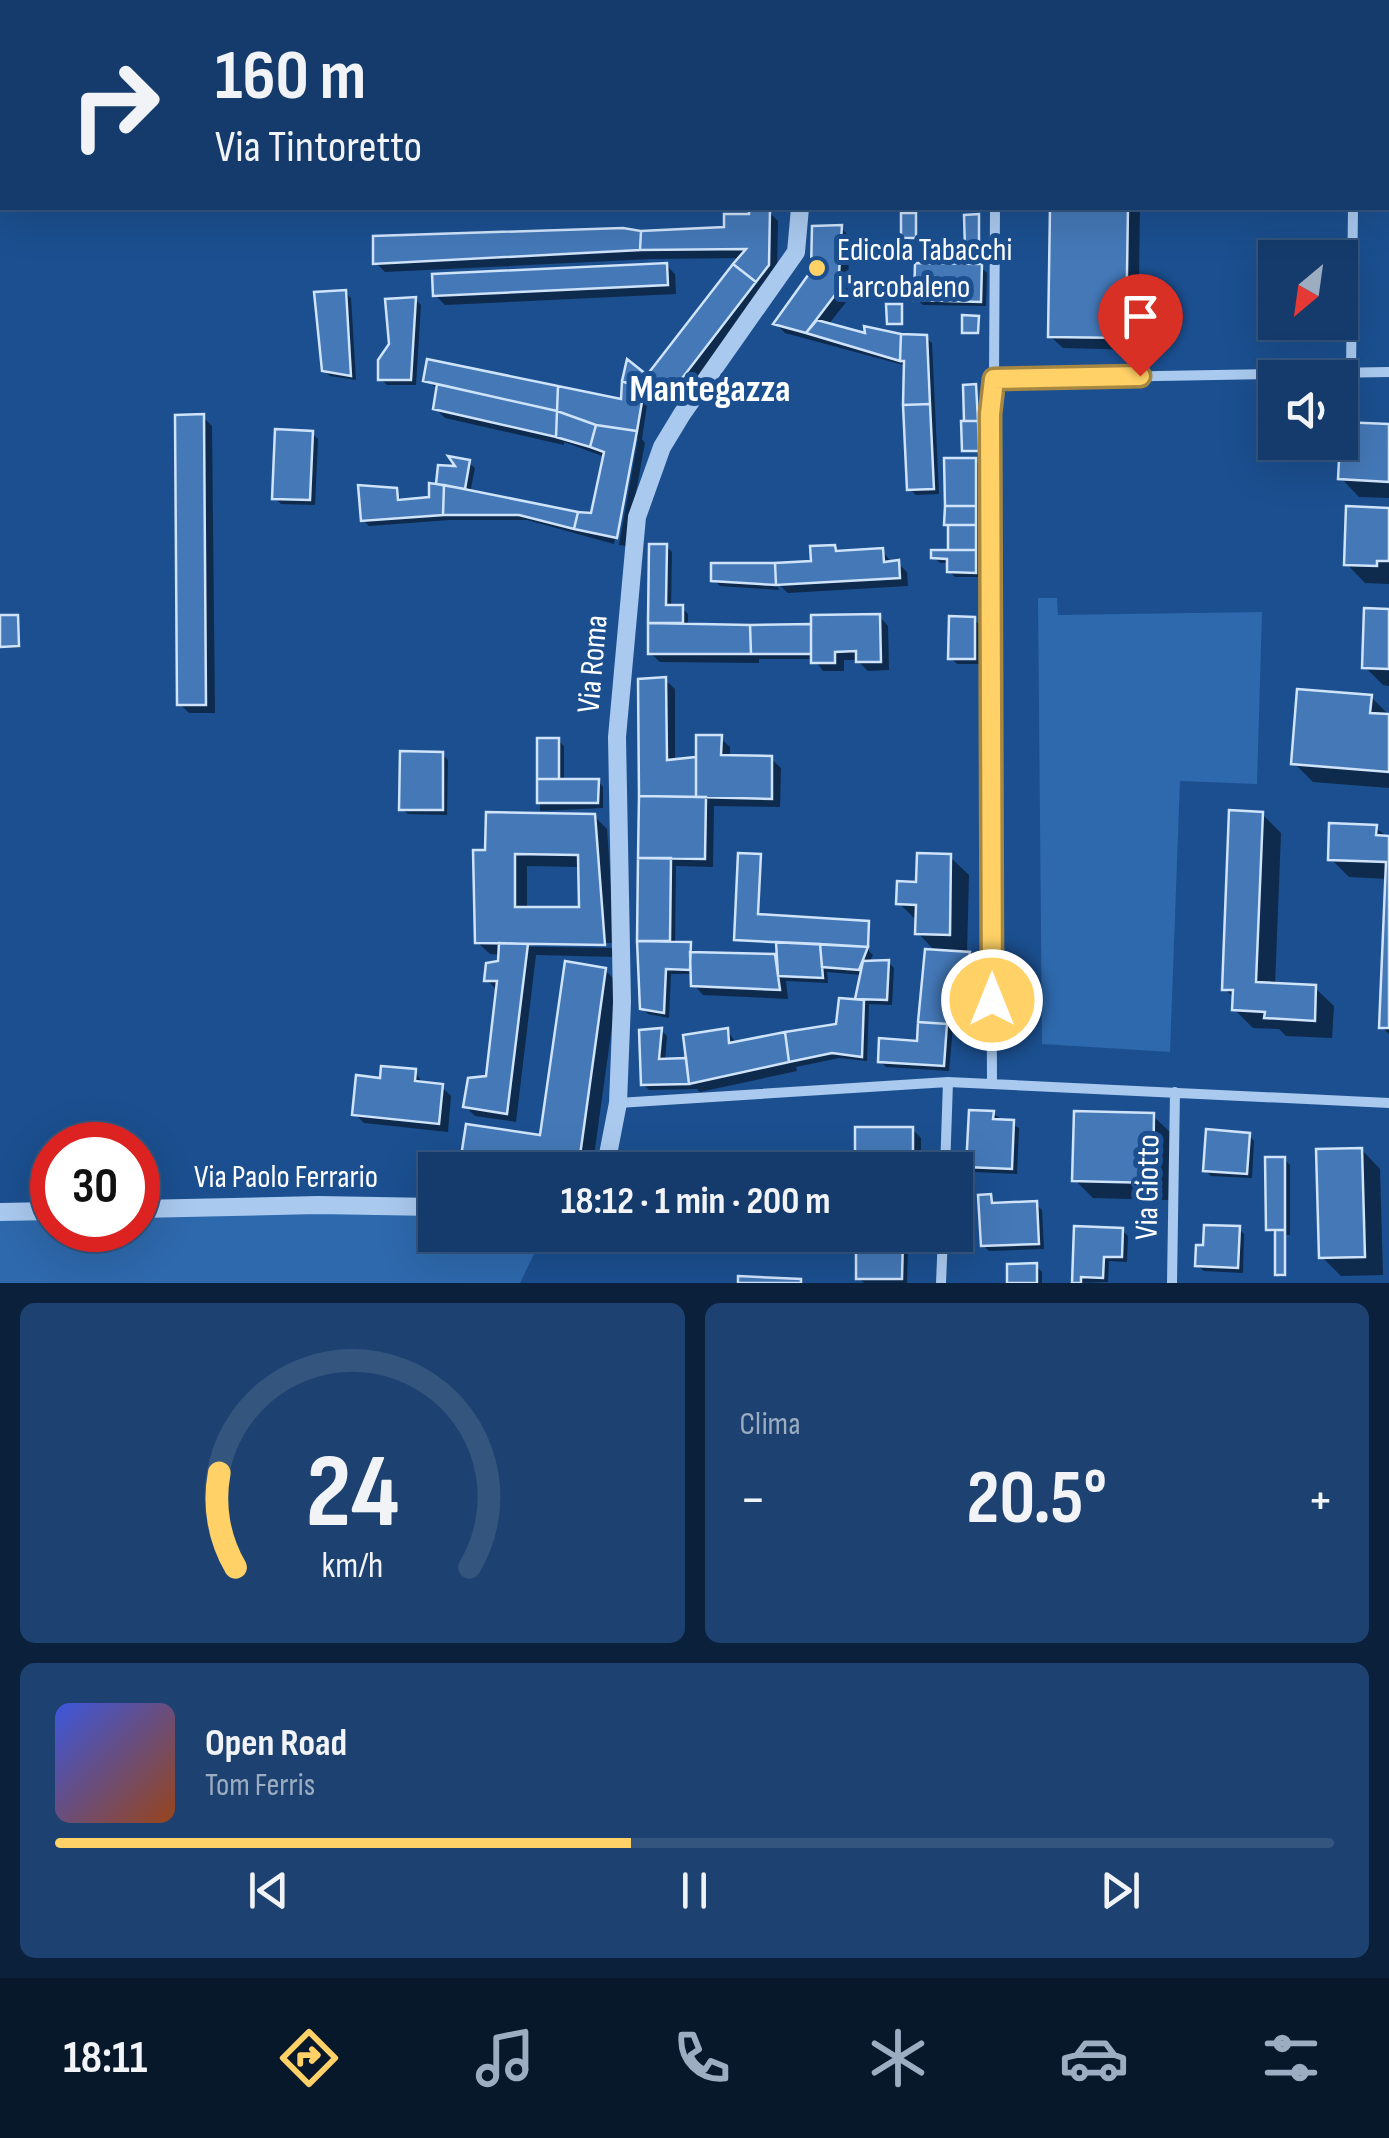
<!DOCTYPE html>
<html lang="it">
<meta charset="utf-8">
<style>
:root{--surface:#143b6b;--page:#1d4271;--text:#f1f3f6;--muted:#9dadc1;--line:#33557e;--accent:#ffd166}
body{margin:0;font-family:"Sofia Sans Condensed",sans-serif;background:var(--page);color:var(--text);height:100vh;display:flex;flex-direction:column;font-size:38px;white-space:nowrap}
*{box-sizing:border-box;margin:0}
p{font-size:32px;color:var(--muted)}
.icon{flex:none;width:55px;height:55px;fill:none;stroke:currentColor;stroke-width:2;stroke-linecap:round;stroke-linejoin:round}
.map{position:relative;height:1283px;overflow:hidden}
.side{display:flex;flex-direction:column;gap:20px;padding:20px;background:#0b203b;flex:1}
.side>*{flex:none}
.hud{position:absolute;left:0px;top:0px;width:1390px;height:210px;box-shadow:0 10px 40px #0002,0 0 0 2px var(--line);background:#143b6b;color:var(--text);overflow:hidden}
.needle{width:65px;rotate:209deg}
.controls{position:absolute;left:1258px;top:240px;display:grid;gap:20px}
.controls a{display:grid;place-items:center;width:100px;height:100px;border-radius:0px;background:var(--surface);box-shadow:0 10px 40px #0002,0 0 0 2px var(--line);font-size:50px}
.speed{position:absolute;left:30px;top:1122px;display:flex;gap:20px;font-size:50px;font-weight:700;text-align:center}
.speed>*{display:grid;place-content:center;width:130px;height:130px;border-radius:50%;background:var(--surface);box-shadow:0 10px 40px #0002,0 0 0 2px var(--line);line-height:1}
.speed .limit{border:15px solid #d22;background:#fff;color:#111}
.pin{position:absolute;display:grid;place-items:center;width:85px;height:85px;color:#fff;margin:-102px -42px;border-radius:50% 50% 50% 0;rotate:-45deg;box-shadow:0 0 10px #0007}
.pin .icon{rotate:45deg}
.me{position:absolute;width:110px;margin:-55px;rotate:0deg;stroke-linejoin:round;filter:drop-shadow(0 0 8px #0008)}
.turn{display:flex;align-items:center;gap:35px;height:210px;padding:0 50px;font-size:45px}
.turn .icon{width:130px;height:130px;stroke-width:2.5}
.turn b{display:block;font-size:70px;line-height:85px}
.big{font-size:75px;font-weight:700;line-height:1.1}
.side .card{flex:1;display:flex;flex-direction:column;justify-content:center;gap:15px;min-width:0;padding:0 35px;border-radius:15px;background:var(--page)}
.side .dial{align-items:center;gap:0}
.dial svg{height:260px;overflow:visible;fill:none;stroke:var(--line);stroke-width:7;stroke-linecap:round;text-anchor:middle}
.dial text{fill:var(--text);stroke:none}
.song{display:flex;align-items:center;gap:30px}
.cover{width:120px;height:120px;border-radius:15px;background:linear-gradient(135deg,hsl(230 70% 55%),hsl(20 70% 35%))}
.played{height:10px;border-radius:5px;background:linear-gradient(90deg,var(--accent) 45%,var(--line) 45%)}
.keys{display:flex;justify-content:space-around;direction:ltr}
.heat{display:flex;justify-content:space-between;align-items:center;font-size:55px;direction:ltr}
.side .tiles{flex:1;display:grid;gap:20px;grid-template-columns:1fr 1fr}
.card:last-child{grid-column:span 2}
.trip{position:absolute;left:418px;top:1152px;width:555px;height:100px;border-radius:0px;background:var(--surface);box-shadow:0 10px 40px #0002,0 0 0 2px var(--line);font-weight:700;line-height:100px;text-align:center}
.tab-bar{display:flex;height:160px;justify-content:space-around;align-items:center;background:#08182b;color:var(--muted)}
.tab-bar .icon{width:70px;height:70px}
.tab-bar .selected{color:var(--accent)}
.tab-bar b{font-size:45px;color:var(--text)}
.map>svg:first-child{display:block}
.green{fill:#2e69ad}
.shadow{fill:#0007;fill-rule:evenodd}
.building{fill:#4478b7;stroke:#cfe3fa;stroke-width:2.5;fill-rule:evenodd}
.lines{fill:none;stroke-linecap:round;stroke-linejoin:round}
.minor{stroke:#a9c9ee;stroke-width:10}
.tertiary{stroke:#a9c9ee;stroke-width:18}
.route-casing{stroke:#a68842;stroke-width:25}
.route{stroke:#ffd166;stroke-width:18}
.poi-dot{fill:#ffd166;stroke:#1b4f8f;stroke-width:4}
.labels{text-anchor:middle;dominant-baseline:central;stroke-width:10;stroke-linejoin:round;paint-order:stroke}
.poi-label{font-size:32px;fill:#fff;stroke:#1b4f8f;text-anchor:start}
.street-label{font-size:32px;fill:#fff;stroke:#1b4f8f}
.quarter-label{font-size:38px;font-weight:bold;fill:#fff;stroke:#1b4f8f}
</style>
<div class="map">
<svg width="1389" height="1283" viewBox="0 0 1389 1283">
<rect width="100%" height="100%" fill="#1b4f8f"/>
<path class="green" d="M1038,598h19l1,17 204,-3 -5,172 -77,-3 -10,271 -128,-8z
M338,1205l97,8v22h82l17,19 -14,29h-520v-63l52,-2v12h86v-15z"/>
<path class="shadow" d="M563,0h24v2h-21z
M728,0h64l-64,2z
M845,0h127l-127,2z
M999,0h59v2h-59z
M751,208l17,3 10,10 -1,54 -97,126 -20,-16 -13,5 -10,-4 11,12 -6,41 3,4 -19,103 -7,-1 19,-107h-5l-19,106 -87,-24h-77l-81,6 -6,-6 -2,-32 35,2 6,12 29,-3v-13l7,1 2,-19 20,1 -7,-9 16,3 6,5 -5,25 122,23 13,-59 -41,-15v3l-119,-27 -10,-10 4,-18 -13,-10 3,-18 194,40 5,-38 19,15 96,-121 -92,1 -266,13 -9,-9 -1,-24 352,-10 -1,-13 26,1z
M1052,208h88l-2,142 -75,-2 -13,-12z
M841,228l9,9 -3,64 -19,24 40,12 58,1 6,5 7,151 -23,1 -6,-6 -3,-123 -122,-33 -9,-9z
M666,265l9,9 1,20 -231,11 -10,-10z
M981,267l6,6 -1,33 -63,-1 -6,-6z
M345,292l6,6 5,82 -26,-4 -6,-6z
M415,299l6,6 -5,80h-29l-6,-6z
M975,387l5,65h-14l-2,-2z
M203,417l9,9 3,287h-26l-9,-9z
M1389,427v71l-30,-1 -18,-19z
M312,434l6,5 -3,66 -34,-1 -6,-6z
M975,461l6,5 -3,89 3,4v18h-26l-6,-6v-8h-9l-6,-6 20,-4z
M1389,510v74l-24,-1 -18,-19z
M651,546h15l6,6 -1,56h11l6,6v12h122l69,-10 9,10 1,44 -21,1 -11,-11h-13v11h-21l-9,-12h-55v4l-99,-1 -10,-9z
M834,548l6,5 42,-2 10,12h6l9,9 1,14 -120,7 -12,-11 3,8 -59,-4 -6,-6 99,-16z
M1389,611v75l-6,-1 -18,-18z
M17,617l3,31h-18l-2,-30z
M974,620l6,5v39h-23l-6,-6z
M665,680l10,9v73l24,-2 21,-22 10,9v11l41,1 10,9 -1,39 -66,-1 -1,61 -37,-1 -1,78 14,1 6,9 79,2 6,6 -1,-19 -43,-4 24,-83 -1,61 109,6 1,28 4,4 -4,8 19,-1 6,6 -2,37 -23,-1 -2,57 -28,-3 -43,9 1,4 -97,21 -3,-3 -48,1 -6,-6 18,-54 6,6 -2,25 23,-1 39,-30 10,14 101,-18 19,-24 4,-27 -34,-3 1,11 -42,-2 2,18 -85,-4 -9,-10 -1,-11h-22l-2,44 -21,-4 -6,-6 -2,-327z
M1371,697l18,18v73l-76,-6 -19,-19z
M540,740h18l6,6v35h34l5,6v21l-63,3z
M442,754l6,6 -1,55 -39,-1 -6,-5z
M1262,814l19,19 -6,153 40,2 19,18 -2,32 -46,-2 -7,-7 -26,-1 -19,-19 1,-10 -10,-10z
M594,816l13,13 8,114 -115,-2v5l115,2 1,9 -80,-2 -20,167 -41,-6 -9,-9 22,-29 8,-89 -9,-9 13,-17 1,-8 -11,-1 -13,-12 11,-89zM527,866l54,1 1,43 -55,-1z
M1376,828l13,10v196l-7,-7 6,-148 -39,-2 -19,-19z
M950,857l19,18 -2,78 8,7 -7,46h-13l-6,65 -63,-4 -6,-6 39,-17 18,-91 -19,-20v-11l-19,-19z
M605,970l13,13 -26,187h-121l-8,-8 79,-25z
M415,1072l9,13 18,2 9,9 -3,36 -84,-9 -9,-9 27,-34z
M993,1114l26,14 -2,46 -43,-2 -6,-6z
M1153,1116l19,18 -2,66 -77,-2 -18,-18z
M912,1129l9,9v32h-63z
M1249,1135l5,6 -2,37 -41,-2 -6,-6z
M1362,1150l18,19 3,106 -42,1 -19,-19z
M1284,1159l6,6v70h-4v41l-6,1 -3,-42 -9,-6z
M990,1197l6,9 40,-2 6,6 2,39 -55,2 -6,-6z
M1238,1228l6,6 -1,39 -39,-2 -6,-5z
M1122,1230l6,6 -1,26 -18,-1 -1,21 -33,1z
M661,1235h35v13l-26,-1z
M902,1243l6,6 -1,34h-43l-5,-5 18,-27z
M1036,1266l6,6v11h-32z"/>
<path class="building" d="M842,0h118l-118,2z
M749,208l21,1 -1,56 -13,17 -23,-18 13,-15 -106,1 1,-19 83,-4v-13h25z
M1050,208h78l-2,130 -78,-1z
M901,213h15v25h-15z
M979,214v35h-14l-1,-34z
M842,225l-4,66 -32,42 -33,-9 38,-53 1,-45z
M623,228l18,3 -1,19 -267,14v-28z
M667,263l1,22 -235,11 -1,-22z
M915,263l67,1 -1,38 -67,-2z
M733,264l23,18 -86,112 -23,-19z
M346,290l5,86 -29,-5 -8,-79z
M416,297l-5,83h-33v-20l11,-16 -4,-45z
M886,304h16v20h-15z
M962,315l17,1 -1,17h-16z
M817,320l48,13 -1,-7 37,8 -1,27 -94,-28z
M901,334l26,1 3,69 -27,1 1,-44h-4z
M427,359l131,27 -1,25 -134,-30z
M627,359l20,16 10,9 -13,6 -22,-9z
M622,381l22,9 -7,41 -41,-6 -39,-14 1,-25 63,13z
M437,384l120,27 -1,26 -123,-28z
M976,384l2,37h-14l-1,-36z
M930,404l4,85 -27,1 -4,-85z
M557,411l39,14 -6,22 -34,-10z
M204,414l2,291h-29l-2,-290z
M961,421h17l1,30h-17z
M1341,422l48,2v58l-51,-3z
M596,425l41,6 -20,107 -43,-9 4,-17 13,1 13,-61 -14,-5z
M275,429l38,2 -3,69 -38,-1z
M448,456l22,4 -5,29 -29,-5 2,-19 17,1z
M944,458h32v48h-31z
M429,483l15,2 -1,30 -82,6 -3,-36 39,3 1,12 31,-3z
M444,485l134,27 -4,17 -55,-14h-76z
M945,506h31v19h-32z
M1346,506l43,2v53h-12v5l-33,-1z
M948,525h28v25h-28z
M649,544h18l-1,61h17v18h-35z
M835,545l1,6 47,-3 1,14 15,-2 1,18 -124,7 -1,-22 36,-2 -1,-15z
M931,550h45v23l-29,-1v-13l-16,-1z
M711,563h64l1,22 -65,-4z
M1364,608l25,1v60l-27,-1z
M880,614l1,48h-25v-11l-21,1v11h-24v-48z
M0,615h18l1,31 -19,1z
M949,616l26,1v42h-27z
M648,623l102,2 1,29h-103z
M811,624v30h-60l-1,-29z
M666,677l1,83 29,-3v40l-57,-1 -1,-117z
M1297,689l75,6 -2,18 19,1v58l-98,-8z
M696,735h26l-1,20 51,1v43l-76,-2z
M537,738h22v41h-22z
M400,751l43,1v58h-44z
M537,779h62l-1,24h-61z
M639,796l67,1 -1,62 -67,-1z
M1229,810l34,2 -7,170 60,3 -1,36 -51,-3 1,-6 -33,-2 1,-20h-11z
M486,812l109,2 10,131 -130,-2 -2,-93h12zM515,854l63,1 1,52h-64z
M1329,823l48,2 -1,10 13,1v192h-10l7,-166 -58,-2z
M738,853l23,1 -3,60 111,7 -1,26 -134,-7z
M917,853l34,1 -1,81 -35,-1 1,-29 -20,-1 1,-23 19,1z
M638,858h33l-1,83h-33z
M637,941l54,1 -1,28 -24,-1 -2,44 -24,-4z
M776,942l44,2 3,34 -45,-2z
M499,943l29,1 -21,170 -44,-7 5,-29 18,-2 11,-95h-13l2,-18 12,-2z
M820,944l48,3 -9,23 -37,-3z
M925,949l45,3 -8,49h-12l-3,23 -29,-2z
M690,952l85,2 5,36 -89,-4z
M889,960l-2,40 -32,-1 8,-38z
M565,961l41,7 -28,202h-68l-50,-7 6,-39 74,11z
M839,998l25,2 -2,57 -30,-4 -43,9 -4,-30 51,-8z
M918,1022l29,2 -3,42 -66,-4 1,-24 38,3z
M662,1028l-3,31 27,-1 3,26 -48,1 -2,-55z
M728,1028l1,15 56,-11 4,30 -100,22 -6,-49z
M381,1066l35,3 -1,12 28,3 -4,40 -87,-9 4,-40 24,3z
M969,1110l25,1 -1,8 21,1 -2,49 -46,-2z
M1074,1111l80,2 -1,70 -81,-2z
M855,1127h58v43h-58z
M1206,1129l44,4 -3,41 -44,-3z
M1362,1148l3,109 -46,1 -3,-109z
M1265,1157h20v73h-19z
M991,1194l1,9 45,-2 2,43 -58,2 -3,-51z
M1204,1225l36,1 -2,42 -43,-2 1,-21h7z
M1074,1226l49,2 -1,29h-18l-1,21 -22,-1v6h-9z
M1275,1230h10v45h-10z
M875,1240h28l-1,39h-46v-30h19z
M1037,1263v20h-30v-19z
M738,1276l63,3v4h-63z"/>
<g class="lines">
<path class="minor" d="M1351,372l2,-164
M994,379l395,-7
M992,1084l-3,-671 5,-34 1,-171
M618,1103l330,-21 441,21
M945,1170l3,-88
M941,1283l2,-48
M1172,1283l3,-191"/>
<path class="tertiary" d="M805,2l1,-2
M605,1170l13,-67 4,-101 -5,-265 20,-220 25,-70 20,-33 114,-162 4,-44
M138,1209l180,-4 117,2
M0,1212l52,-1"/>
</g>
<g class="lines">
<defs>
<path id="route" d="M992,1000l-2,-586 4,-35 146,-3"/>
</defs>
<use href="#route" class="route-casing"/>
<use href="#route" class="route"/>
</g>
<circle class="poi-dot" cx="817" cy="268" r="10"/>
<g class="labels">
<g class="poi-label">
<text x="837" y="250">Edicola Tabacchi<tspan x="837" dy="37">L'arcobaleno</tspan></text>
</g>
<g class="street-label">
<text transform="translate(593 664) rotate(-85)">Via Roma</text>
<text x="286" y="1177">Via Paolo Ferrario</text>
<text transform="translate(1148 1187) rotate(-89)">Via Giotto</text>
</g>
<g class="quarter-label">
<text x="710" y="389">Mantegazza</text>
</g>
</g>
</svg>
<div class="controls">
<a><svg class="needle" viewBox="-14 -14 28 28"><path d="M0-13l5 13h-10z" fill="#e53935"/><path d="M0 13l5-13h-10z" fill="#9dadc1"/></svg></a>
<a><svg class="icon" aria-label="sound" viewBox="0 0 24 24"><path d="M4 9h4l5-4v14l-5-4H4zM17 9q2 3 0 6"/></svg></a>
</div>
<div class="speed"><div class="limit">30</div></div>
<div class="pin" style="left:1140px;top:376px;background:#d93025"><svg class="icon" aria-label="arrive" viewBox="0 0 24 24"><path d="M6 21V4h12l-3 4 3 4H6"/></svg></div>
<svg class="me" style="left:992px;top:1000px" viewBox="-20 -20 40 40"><circle r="17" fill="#ffd166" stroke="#fff" stroke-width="3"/><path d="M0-11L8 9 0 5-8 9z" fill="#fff"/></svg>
<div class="trip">18:12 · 1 min · 200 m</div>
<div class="hud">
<div class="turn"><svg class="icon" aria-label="right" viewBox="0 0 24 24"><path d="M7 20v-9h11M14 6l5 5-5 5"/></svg><div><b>160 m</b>Via Tintoretto</div></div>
</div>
</div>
<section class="side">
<div class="tiles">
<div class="card dial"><svg viewBox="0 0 100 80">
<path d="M14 69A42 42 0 1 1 86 69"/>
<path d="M14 69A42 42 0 0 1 9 40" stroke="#ffd166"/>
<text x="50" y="56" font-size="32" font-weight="700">24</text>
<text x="50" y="72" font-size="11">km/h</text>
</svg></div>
<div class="card"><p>Clima</p>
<div class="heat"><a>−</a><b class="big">20.5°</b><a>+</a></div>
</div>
<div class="card">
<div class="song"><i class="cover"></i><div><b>Open Road</b><p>Tom Ferris</p></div></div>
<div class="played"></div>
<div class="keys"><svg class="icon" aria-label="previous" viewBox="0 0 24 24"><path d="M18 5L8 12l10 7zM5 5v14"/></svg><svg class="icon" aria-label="pause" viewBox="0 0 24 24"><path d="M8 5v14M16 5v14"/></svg><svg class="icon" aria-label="next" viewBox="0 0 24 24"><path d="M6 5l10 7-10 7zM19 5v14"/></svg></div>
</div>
</div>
</section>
<nav class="tab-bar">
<b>18:11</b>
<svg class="icon selected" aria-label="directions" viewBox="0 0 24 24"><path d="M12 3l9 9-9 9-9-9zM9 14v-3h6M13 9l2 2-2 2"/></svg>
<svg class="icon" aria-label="music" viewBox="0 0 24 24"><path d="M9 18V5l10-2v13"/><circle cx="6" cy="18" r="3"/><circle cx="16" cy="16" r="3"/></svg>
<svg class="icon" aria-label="phone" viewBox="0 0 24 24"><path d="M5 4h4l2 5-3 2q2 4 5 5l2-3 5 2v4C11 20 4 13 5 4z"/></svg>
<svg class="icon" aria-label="climate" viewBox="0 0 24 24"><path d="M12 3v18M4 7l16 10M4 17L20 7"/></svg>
<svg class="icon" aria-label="car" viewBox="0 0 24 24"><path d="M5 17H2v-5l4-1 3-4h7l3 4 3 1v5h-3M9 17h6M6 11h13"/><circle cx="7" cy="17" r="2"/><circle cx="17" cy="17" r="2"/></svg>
<svg class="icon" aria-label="filters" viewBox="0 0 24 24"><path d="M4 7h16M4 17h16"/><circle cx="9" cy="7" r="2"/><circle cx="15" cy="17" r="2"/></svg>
</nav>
